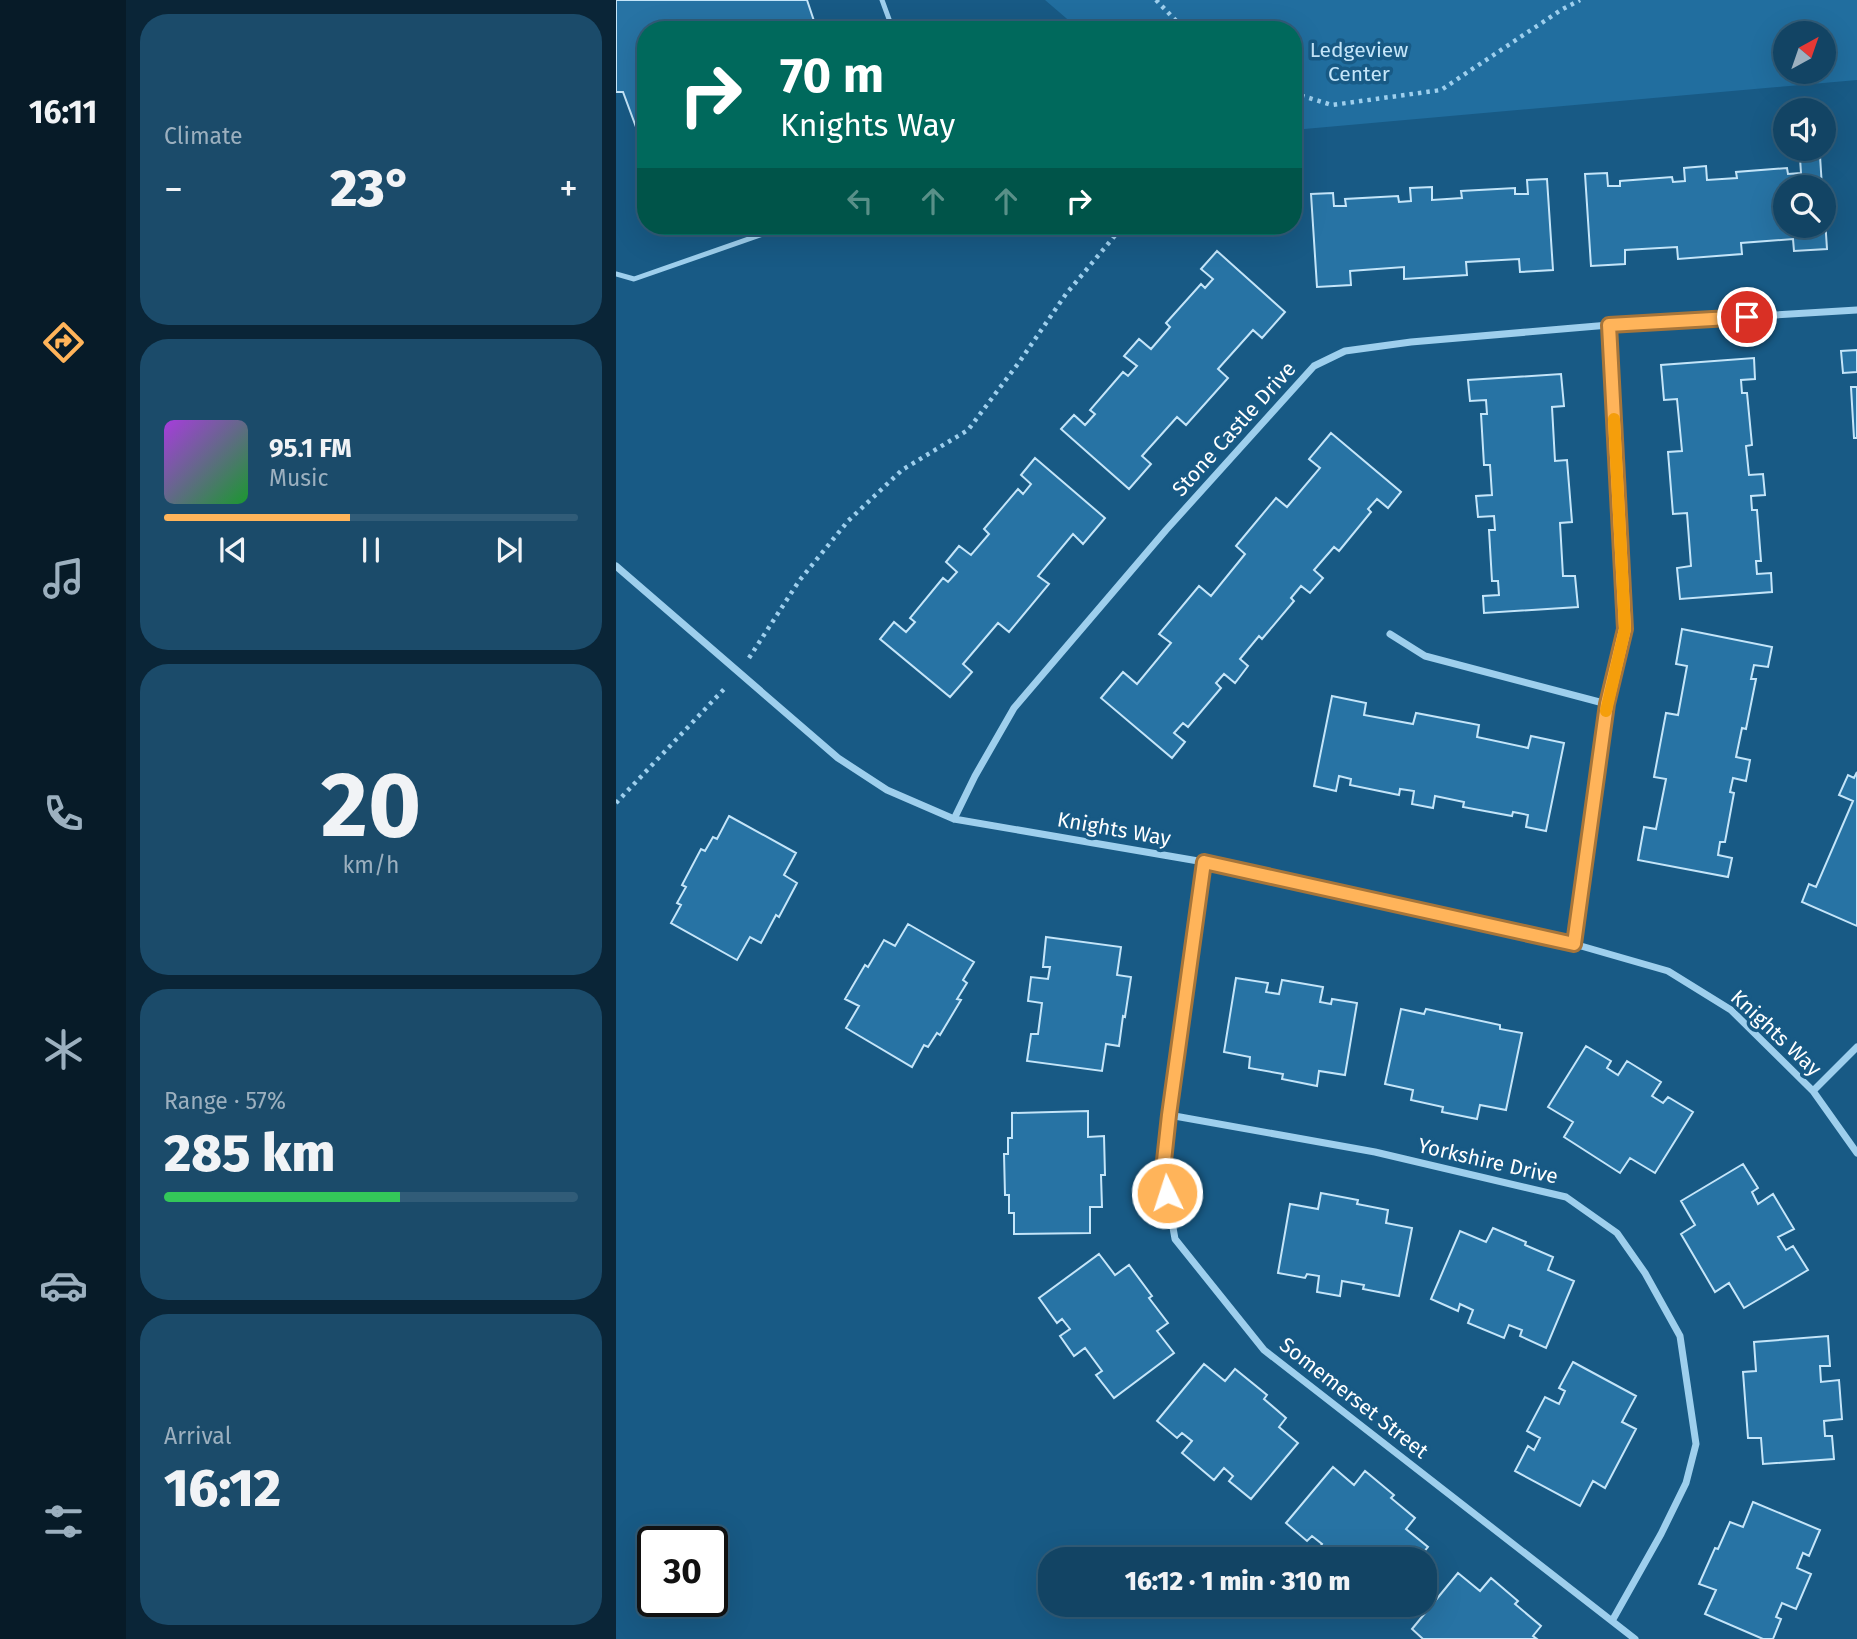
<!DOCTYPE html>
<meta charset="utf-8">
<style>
:root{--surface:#124464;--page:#1b4b6a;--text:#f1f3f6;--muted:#9cb0bf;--line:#315c78;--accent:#ffb45a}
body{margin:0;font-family:"Fira Sans",sans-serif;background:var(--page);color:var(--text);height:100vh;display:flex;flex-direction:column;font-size:26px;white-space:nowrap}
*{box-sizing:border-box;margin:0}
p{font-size:23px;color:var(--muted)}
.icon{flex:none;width:38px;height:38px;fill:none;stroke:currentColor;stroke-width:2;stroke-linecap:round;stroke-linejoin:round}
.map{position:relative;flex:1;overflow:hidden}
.drawer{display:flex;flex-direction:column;gap:14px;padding:14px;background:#0a2537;width:490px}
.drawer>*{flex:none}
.hud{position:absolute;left:21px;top:21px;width:665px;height:214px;border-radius:28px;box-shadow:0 7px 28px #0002,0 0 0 2px var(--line);background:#00695c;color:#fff;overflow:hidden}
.needle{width:46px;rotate:40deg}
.fabs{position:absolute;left:1157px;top:21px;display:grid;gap:14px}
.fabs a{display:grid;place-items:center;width:63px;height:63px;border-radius:50%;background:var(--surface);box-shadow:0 7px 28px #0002,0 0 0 2px var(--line);font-size:35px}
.speed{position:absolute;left:21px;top:1526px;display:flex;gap:14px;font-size:35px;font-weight:700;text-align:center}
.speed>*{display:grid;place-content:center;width:91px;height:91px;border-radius:50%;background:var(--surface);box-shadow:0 7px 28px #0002,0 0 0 2px var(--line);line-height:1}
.speed .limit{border:4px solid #111;border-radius:10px;background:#fff;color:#111}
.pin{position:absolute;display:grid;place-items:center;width:60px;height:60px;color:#fff;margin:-30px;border:4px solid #fff;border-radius:50%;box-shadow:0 2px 7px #0007}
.me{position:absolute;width:77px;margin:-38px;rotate:356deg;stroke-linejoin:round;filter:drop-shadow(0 0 5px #0008)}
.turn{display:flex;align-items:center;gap:24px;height:147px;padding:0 28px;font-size:32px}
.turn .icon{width:91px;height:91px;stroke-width:2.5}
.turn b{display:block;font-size:49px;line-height:60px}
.lanes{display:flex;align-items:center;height:66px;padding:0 28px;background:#0003;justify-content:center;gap:35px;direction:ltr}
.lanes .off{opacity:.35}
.big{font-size:52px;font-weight:800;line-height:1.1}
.drawer .tile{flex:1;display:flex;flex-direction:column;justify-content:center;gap:10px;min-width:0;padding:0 24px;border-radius:28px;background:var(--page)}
.drawer .dial{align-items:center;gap:0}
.dial b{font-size:91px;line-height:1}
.song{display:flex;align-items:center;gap:21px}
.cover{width:84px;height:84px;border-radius:10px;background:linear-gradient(135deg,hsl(280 70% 55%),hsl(130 70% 35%))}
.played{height:7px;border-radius:4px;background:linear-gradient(90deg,var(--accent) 45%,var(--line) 45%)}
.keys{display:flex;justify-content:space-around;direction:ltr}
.heat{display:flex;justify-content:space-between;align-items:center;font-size:38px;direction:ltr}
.charge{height:10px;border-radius:5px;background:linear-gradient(90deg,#34c759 57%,var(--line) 0)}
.trip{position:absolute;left:422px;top:1547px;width:399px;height:70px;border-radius:28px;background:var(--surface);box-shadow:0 7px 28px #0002,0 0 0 2px var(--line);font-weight:800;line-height:70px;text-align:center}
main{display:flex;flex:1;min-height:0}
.tabs{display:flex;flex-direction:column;width:126px;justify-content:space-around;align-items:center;background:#071b28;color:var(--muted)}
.tabs .icon{width:49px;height:49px}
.tabs .active{color:var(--accent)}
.tabs b{font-size:32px;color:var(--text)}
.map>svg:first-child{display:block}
.green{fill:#216e9f;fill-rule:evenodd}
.building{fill:#2773a4;stroke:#c4e5f9;stroke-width:2}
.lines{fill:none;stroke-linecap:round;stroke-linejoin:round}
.path{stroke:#9ecfed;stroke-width:4.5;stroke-dasharray:3.5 5;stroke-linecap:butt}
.service{stroke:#9ecfed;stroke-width:5}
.minor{stroke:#9ecfed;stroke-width:7}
.route-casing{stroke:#a6753a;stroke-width:18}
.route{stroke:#ffb45a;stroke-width:12}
.slow{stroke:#f59e0b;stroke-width:12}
.labels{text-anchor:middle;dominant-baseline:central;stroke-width:7;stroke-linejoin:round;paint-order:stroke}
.park-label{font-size:21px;fill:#c4e5f9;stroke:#185a85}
.street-label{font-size:21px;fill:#fff;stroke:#185a85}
</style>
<main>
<nav class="tabs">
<b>16:11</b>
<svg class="icon active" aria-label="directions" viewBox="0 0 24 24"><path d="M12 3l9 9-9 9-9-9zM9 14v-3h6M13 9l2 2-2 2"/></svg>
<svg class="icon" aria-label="music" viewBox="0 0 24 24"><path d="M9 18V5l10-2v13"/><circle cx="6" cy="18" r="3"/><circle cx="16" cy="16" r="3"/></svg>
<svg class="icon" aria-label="phone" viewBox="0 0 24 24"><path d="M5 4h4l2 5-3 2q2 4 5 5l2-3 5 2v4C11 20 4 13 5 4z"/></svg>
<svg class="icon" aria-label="climate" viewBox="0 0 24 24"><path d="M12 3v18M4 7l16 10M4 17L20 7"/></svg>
<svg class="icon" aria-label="car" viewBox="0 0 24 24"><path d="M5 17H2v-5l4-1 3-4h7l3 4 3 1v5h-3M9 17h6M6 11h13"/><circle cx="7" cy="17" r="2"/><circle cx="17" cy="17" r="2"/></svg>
<svg class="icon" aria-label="filters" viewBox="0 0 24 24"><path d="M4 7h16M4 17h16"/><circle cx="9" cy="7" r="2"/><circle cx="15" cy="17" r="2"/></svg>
</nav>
<section class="drawer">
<div class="tile"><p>Climate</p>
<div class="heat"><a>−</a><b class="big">23°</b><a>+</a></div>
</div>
<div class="tile">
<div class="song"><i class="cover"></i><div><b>95.1 FM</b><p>Music</p></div></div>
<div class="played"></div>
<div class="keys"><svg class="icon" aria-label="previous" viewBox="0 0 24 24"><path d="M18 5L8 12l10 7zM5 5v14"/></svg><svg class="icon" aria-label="pause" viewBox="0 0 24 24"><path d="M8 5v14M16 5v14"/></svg><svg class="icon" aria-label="next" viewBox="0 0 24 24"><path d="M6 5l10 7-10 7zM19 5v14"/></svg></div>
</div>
<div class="tile dial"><b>20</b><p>km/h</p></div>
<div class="tile"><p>Range · 57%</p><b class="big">285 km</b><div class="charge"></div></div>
<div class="tile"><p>Arrival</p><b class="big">16:12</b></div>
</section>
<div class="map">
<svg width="1241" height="1639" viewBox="0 0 1241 1639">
<rect width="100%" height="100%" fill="#185a85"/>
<path class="green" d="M429,0h812v80l-564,50v-100h-213zM1169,33h39v39h-39z"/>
<path class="building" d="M0,0h191l10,30h-171v124l-23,-62h-7z
M1204,156l2,31h-37v39h39v-23l3,46 -33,2 -1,-12 -52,4 1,11 -64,5 -1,-12 -52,3v14l-34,2 -6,-92 22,-1 1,13h12v-5l52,-4 1,5 12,-1 -1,-13 22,-2 1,14 30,-2 -1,-6 51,-4 1,6 13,-1 -1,-15z
M931,179l6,91 -33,2 -1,-13 -53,3 1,13 -63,4v-12l-54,4 1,14 -34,2 -6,-93 22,-1 1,13h12l-1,-7 53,-3 1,6 12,-1 -1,-13 22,-1v13l30,-2 -1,-7 54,-3v6h13l-1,-14z
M601,251l68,61 -23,26 -9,-8 -35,39 10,9 -42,47 -9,-8 -35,39 9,8 -22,25 -68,-60 13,-14 11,10 10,-11 -5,-4 33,-38 5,4 9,-10 -13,-10 15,-17 12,10 19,-22 -4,-4 35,-39 4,4 8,-9 -12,-10z
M1241,350v22l-14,1 -2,-22z
M1138,358l1,21 -14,1 1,13h5l5,52 -6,1 3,29 14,-1 2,21 -14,1 1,14h5l4,51h-5l1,13 14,-1 1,19 -92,7 -3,-31 14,-2 -4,-53 -14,1 -5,-62 14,-1 -5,-52 -13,1 -3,-35z
M945,374l3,32 -12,1 3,54 12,-1 5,62 -12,1 3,53h12l3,31 -94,6 -1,-17 16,-1 -1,-14h-6l-3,-51h6l-1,-14 -16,1 -2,-21 16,-1 -2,-30h-6l-3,-51h6l-1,-14 -16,1 -2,-21z
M1235,387h6v51h-3z
M715,433l70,59 -13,16 -11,-9 -9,10 3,3 -32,39 -5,-4 -20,23 9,8 -13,15 -9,-7 -10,12 3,3 -32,38 -3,-3 -19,23 8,7 -13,17 -11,-9 -8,9 5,5 -33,39 -5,-4 -9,10 11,9 -13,16 -71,-60 22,-26 14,12 34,-41 -12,-9 40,-48 12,10 34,-42 -9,-8 40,-48 11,9 33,-39 -11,-9z
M419,458l70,60 -22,26 -10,-10 -35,42 11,8 -40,48 -11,-9 -35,41 9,8 -22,25 -70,-58 14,-17 12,10 9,-10 -5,-4 33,-40 5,4 9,-10 -11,-10 13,-16 12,9 18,-21 -5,-5 34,-40 5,5 8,-10 -10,-9z
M1066,629l90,18 -4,20 -14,-2 -3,14h5l-10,50 -4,-1 -6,29 14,3 -4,21 -13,-3 -3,14 4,1 -9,49h-5l-2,13 14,3 -4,19 -90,-17 6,-33 12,2 10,-50 -12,-2 12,-64 12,2 9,-49 -11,-2z
M716,696l34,7 -2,12 49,9 3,-11 63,12 -2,12 51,11 3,-12 33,7 -18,88 -20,-4 2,-12 -15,-3 -1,4 -49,-9 1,-5 -29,-6 -2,12 -21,-4 2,-13 -14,-2 -1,6 -49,-10 1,-6 -12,-3 -3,15 -22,-5z
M1241,772v154l-55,-24 7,-18 7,3 37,-86 -14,-6 9,-20 6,3z
M113,816l67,37 -12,22 13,8 -18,34 -3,-2 -15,28 -11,-6 -13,23 -66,-37 10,-18 -4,-2 9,-16 -4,-2 19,-36 4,2 8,-14 4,2z
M292,924l66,38 -11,18 4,3 -10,16 4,1 -21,35 -3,-2 -9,14 -4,-2 -12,22 -66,-39 13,-22 -14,-7 20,-34 3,2 16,-27 11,6z
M430,937l75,10 -4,28 14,2 -6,40 -2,-1 -4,30 -13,-2 -4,27 -75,-10 4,-27h7l4,-31 -14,-2 3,-24 17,2 2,-12h-7z
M620,978l32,5 -2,9 13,2 3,-14 41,7 -3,15 11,2 1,-5 25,4 -12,72 -26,-4 -2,15 -35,-7 1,-5 -34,-6 1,-11 -26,-5z
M785,1009l23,5 2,-5 74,16v4l22,4 -16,77 -26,-5 -3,14 -35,-7 1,-5 -32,-7 2,-10 -28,-6z
M970,1046l25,15 -4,7 11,7 9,-14 34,21 -9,14 11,7 5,-6 25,15 -38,61 -25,-15 -10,15 -56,-36 9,-15 -25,-15z
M472,1111v26l16,-1 1,39h-4l1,32h-12v26l-76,1v-21h-5v-18h-4l-1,-41h4v-16h4v-25z
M1127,1164l15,24 -6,4 6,12 15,-10 21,35 -16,8 8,13 7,-4 15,24 -64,38 -15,-25 -14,9 -34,-58 14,-9 -14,-24z
M705,1193l37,7 -1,4 31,6 -2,13 26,5 -13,68 -36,-7 1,-4 -22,-4 -2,15 -23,-4 2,-16 -12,-2 -2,4 -27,-5 12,-69 28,5z
M877,1228l33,14 -1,3 28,12 -5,13 26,11 -28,67 -26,-12 2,-6 -13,-5 -5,13 -36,-15 5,-13 -13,-6 -2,7 -27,-12 29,-68 26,11z
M483,1254l16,21 14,-10 23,31 -3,2 19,25 -11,8 17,22 -60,45 -18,-23 6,-4 -17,-23 -11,8 -14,-20 10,-7 -8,-10 -5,4 -18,-25z
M1212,1336l2,30h-10l1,16 18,-2 3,39 -18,2 1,15h7l2,23 -71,5 -2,-26h-13l-5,-66 13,-1 -2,-29z
M957,1362l63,34 -14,26 14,7 -31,59 -12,-7 -13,25 -65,-35 13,-25 6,4 6,-12 -13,-7 18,-34 14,7 6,-13 -6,-3z
M588,1364l21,17 10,-12 32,26 -3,4 22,19 -7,9 19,16 -47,56 -22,-18 4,-5 -9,-8 -10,12 -32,-27 10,-12 -10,-8 -5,5 -20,-17z
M717,1467l21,18 11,-14 29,24 -3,3 24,20 -9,11 22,18 -10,12h-101l-4,-3 9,-12 -10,-8 -5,5 -21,-18z
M1137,1502l67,28 -11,26 -6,-3 -6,15 14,6 -15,35 -14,-6 -6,14 5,2 -8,20h-10l-58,-25 11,-24 -17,-6 16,-36 3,1 12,-27 13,5z
M842,1573l22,18 11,-13 27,23 -3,3 26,22 -8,10 4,3h-114l-11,-10z"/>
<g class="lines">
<path class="path" d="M540,0l29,30
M677,93l39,12 109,-15 120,-80 19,-10
M133,658l50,-77 49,-60 54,-51 66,-40 52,-69 46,-67 57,-68
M0,803l110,-116"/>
<path class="service" d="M266,0l11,30
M0,274l18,5 152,-53"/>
<path class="minor" d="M0,566l222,192 49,32 67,29 250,43 370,82 94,27 63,39 82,81 44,62
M774,634l35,22 182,48
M338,819l21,-43 39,-68 152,-178 148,-164 31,-15 66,-9 198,-17 248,-15
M588,862l-35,253 -6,55 12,69 89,111 371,289
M958,944l33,-240 18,-75 -16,-304
M1197,1091l44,-44
M553,1115l206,37 191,45 51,36 28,40 35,63 16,108 -10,39 -25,51 -49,87"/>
</g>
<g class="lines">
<defs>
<path id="route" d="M551,1193l-4,-23 6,-55 35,-253 370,82 33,-240 18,-75 -16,-304 138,-8"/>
</defs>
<use href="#route" class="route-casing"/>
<use href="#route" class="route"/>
<path class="slow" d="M990,711l19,-82 -11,-210"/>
</g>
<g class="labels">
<g class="park-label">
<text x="743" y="50">Ledgeview<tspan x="743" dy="24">Center</tspan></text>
</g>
<g class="street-label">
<text transform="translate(618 429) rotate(-48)">Stone Castle Drive</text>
<text transform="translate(498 829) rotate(10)">Knights Way</text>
<text transform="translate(1160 1033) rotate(43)">Knights Way</text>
<text transform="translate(872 1161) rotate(13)">Yorkshire Drive</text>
<text transform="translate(738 1398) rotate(38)">Somemerset Street</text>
</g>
</g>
</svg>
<div class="fabs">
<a><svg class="needle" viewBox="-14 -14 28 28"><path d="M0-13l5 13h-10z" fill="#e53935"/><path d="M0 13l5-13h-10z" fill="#9cb0bf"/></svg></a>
<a><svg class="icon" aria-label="sound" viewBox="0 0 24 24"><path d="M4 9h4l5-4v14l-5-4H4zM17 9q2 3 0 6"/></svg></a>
<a><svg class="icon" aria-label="search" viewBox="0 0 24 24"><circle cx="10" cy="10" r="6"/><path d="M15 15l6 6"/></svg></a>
</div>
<div class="speed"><div class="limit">30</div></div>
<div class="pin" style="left:1131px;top:317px;background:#d93025"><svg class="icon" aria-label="arrive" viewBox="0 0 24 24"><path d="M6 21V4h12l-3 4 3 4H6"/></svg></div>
<svg class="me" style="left:551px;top:1193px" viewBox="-20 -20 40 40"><circle r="17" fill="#ffb45a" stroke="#fff" stroke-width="3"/><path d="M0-11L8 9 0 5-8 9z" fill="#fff"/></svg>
<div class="trip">16:12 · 1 min · 310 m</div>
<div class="hud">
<div class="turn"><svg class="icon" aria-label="right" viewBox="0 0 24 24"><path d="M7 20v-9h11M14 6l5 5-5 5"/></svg><div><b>70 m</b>Knights Way</div></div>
<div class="lanes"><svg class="icon off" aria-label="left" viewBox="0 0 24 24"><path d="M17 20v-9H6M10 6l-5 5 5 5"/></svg><svg class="icon off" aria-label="ahead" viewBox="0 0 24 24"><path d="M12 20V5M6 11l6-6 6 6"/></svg><svg class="icon off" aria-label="ahead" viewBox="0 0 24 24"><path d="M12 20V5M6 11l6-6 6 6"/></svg><svg class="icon" aria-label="right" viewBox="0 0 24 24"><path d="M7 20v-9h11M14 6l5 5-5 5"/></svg></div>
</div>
</div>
</main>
